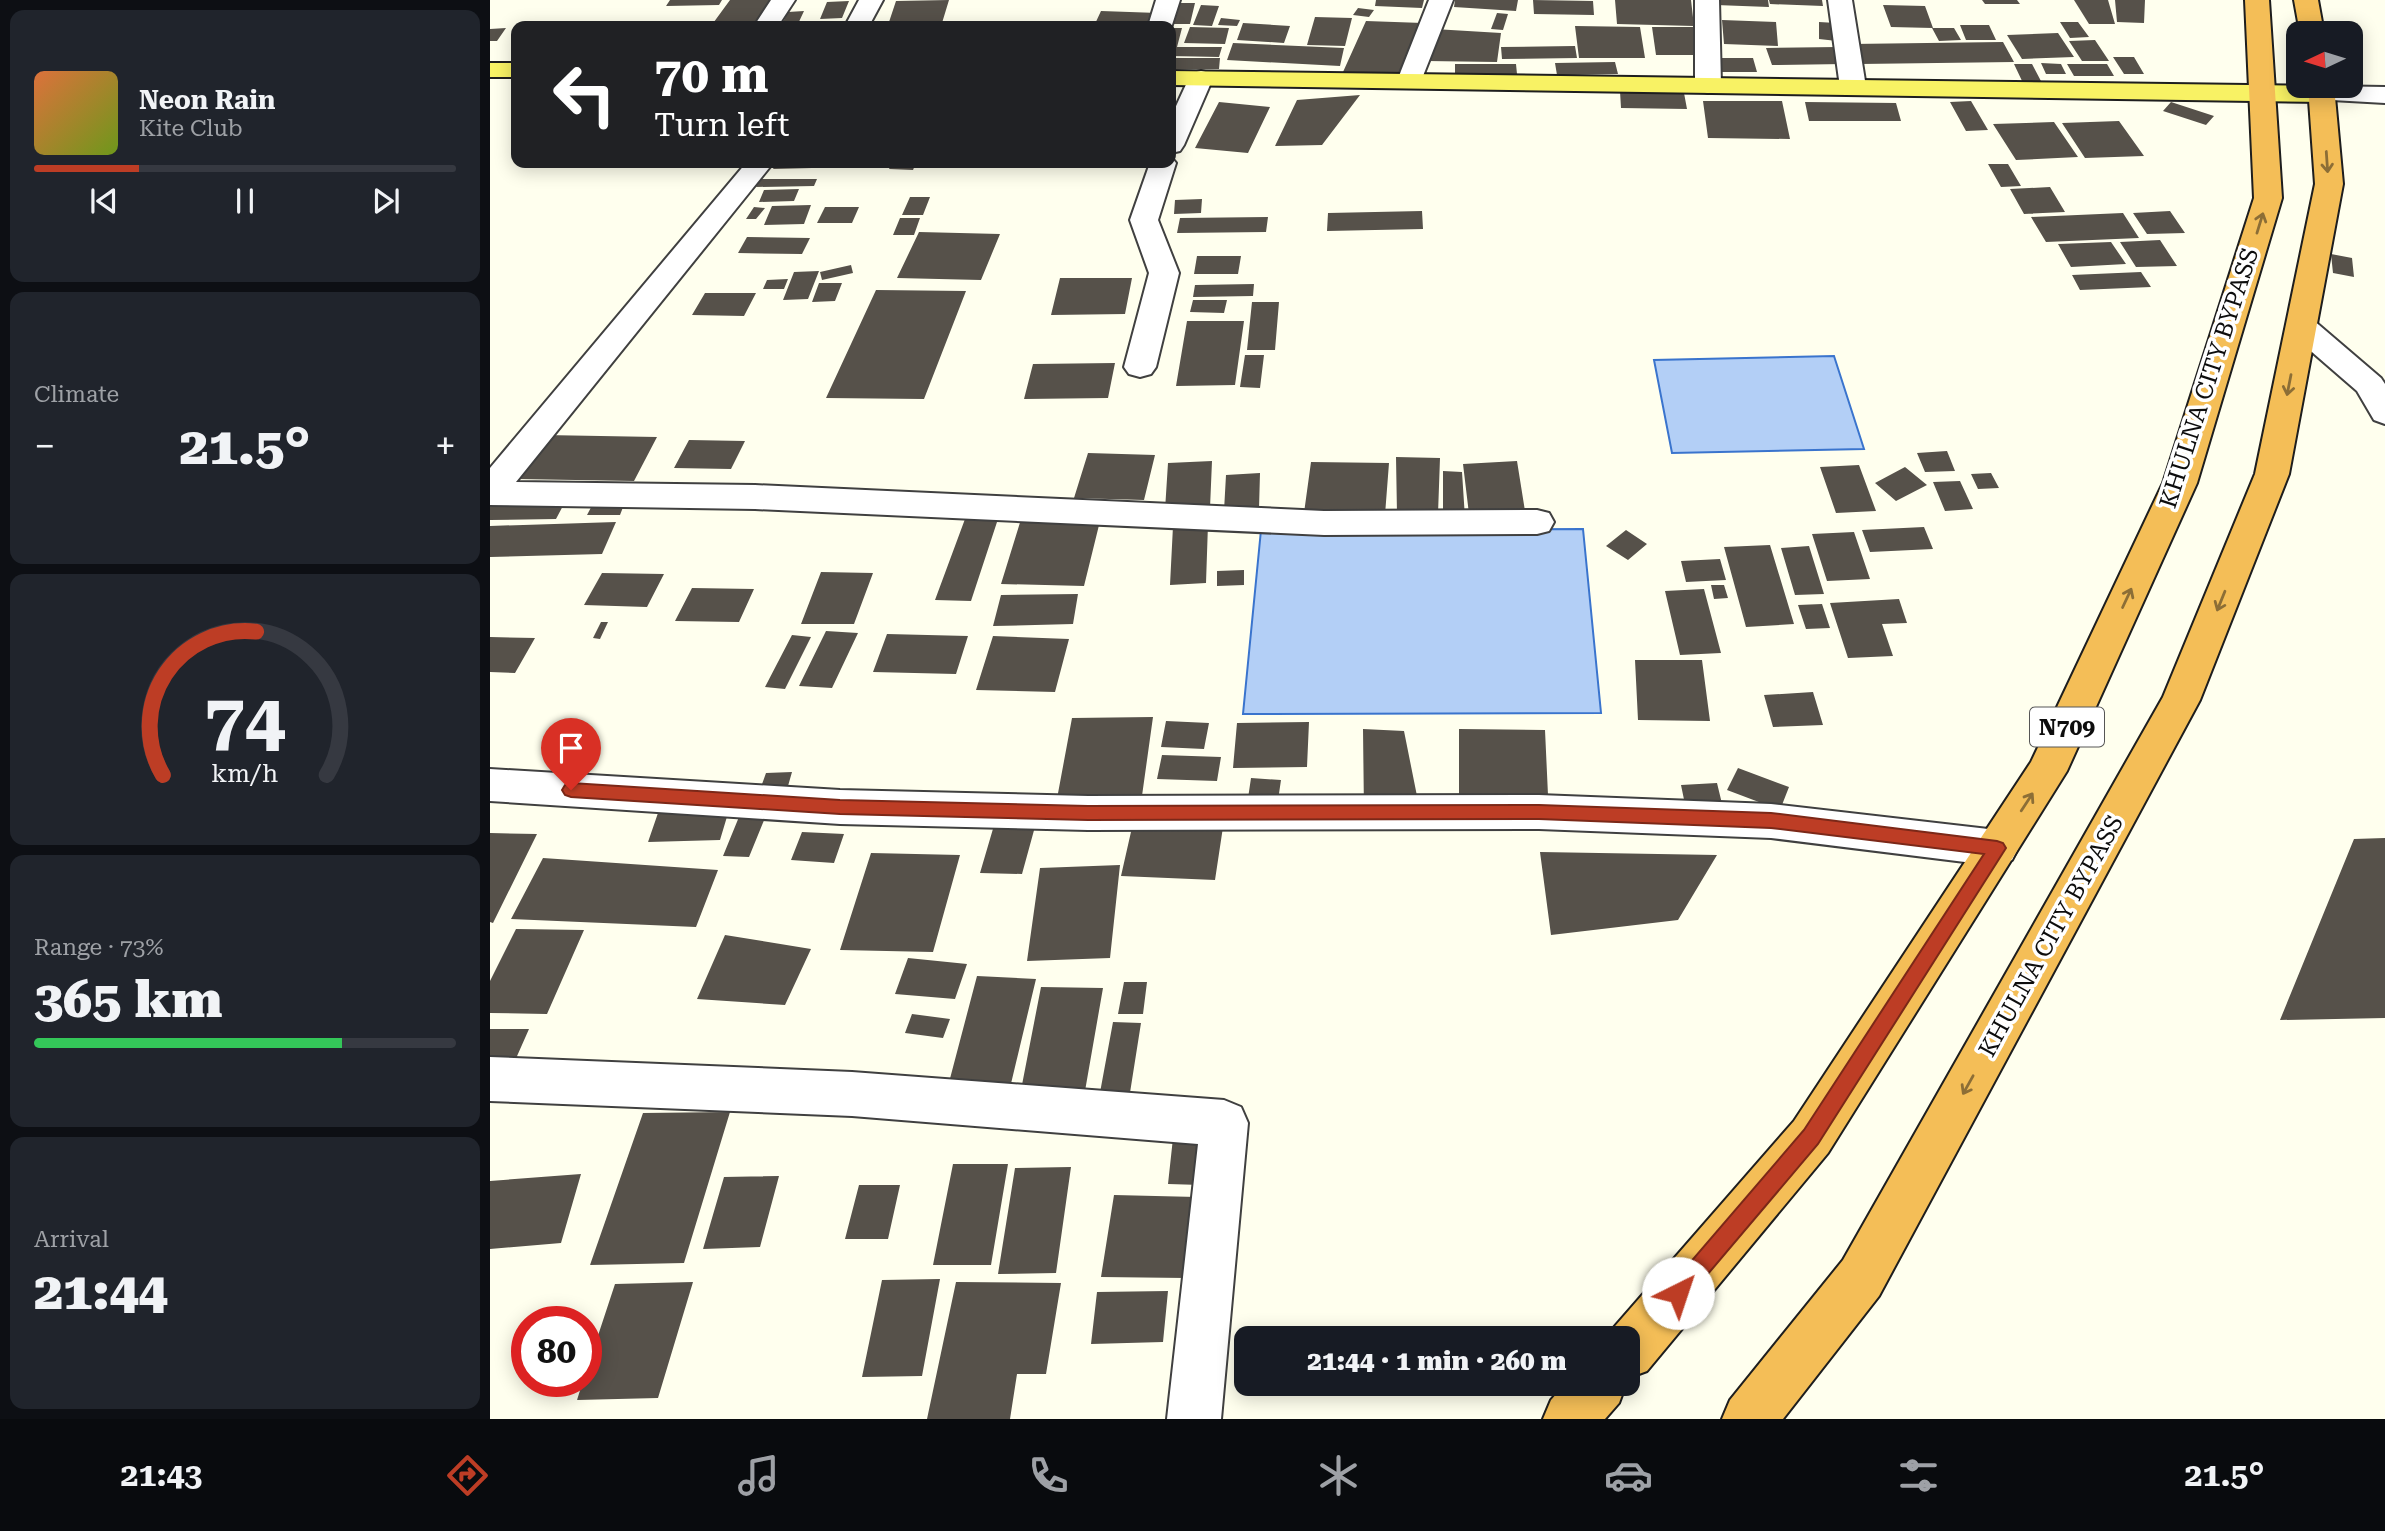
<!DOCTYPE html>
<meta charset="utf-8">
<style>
:root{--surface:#171b24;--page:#20242c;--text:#f1f3f6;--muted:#9ea1a6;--line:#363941;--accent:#bd3d25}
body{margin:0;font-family:"Roboto Serif",serif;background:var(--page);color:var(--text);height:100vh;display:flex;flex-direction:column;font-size:26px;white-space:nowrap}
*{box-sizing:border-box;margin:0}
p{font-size:23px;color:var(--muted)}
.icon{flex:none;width:38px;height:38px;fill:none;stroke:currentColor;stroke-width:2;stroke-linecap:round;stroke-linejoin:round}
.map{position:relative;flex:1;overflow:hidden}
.details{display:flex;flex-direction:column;gap:10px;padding:10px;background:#0d0f14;width:490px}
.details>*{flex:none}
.banner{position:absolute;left:21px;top:21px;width:665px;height:147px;border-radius:14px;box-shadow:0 4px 18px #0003;background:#202124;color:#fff;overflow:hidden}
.needle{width:46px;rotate:266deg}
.controls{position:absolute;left:1796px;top:21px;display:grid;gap:14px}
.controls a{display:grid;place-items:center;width:77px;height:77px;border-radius:14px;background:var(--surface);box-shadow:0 4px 18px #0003;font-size:35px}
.speed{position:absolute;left:21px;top:1306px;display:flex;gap:14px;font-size:35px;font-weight:700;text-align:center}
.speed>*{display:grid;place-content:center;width:91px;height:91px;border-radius:50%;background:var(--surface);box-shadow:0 4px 18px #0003;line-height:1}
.speed .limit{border:10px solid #d22;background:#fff;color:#111}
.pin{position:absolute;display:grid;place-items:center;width:60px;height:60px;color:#fff;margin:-72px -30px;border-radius:50% 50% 50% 0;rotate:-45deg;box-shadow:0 0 7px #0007}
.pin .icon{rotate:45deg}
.me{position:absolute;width:77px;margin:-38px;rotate:41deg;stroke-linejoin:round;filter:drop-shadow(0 0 5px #0008)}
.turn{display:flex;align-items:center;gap:24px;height:147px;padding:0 28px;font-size:32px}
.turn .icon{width:91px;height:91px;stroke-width:2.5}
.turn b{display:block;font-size:49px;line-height:60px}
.big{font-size:52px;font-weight:800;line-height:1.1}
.details .widget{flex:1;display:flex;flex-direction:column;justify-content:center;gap:10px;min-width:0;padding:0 24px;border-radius:14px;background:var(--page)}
.details .dial{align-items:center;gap:0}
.dial svg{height:182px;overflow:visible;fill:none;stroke:var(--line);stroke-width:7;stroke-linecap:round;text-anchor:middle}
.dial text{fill:var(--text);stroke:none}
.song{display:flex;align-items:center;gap:21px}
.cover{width:84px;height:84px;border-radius:10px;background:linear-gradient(135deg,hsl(20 70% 55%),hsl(80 70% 35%))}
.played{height:7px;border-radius:4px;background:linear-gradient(90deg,var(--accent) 25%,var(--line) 25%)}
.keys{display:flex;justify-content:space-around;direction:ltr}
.heat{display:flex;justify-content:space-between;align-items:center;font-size:38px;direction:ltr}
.charge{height:10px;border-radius:5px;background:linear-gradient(90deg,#34c759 73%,var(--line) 0)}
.trip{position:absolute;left:744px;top:1326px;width:406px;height:70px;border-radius:14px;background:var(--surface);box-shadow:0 4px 18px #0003;font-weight:800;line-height:70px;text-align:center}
.tab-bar{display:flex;height:112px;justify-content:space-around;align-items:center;background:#090b0e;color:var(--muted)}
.tab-bar .icon{width:49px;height:49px}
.tab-bar .selected{color:var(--accent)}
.tab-bar b{font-size:32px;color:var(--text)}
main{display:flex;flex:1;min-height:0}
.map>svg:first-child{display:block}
.water{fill:#b3cff6;stroke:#3a74cd;stroke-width:2}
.building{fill:#56514a}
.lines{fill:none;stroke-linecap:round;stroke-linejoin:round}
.minor-casing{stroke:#404040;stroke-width:4}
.major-casing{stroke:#1e1e1e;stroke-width:4}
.highway-casing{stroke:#1e1e1e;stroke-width:4}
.minor{fill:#fff;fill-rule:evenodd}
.major{fill:#f8f264;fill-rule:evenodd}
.highway{fill:#f4be57;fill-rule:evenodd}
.oneway{stroke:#8c6e36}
.route{fill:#bd3d25;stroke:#7b2818;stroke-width:2}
.labels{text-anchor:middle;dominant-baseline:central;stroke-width:7;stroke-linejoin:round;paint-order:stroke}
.shield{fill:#fff;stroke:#565656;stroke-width:2}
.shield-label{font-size:23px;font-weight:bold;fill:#0d0d0d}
.street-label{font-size:24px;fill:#0d0d0d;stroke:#fff}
</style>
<main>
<section class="details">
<div class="widget">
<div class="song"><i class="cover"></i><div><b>Neon Rain</b><p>Kite Club</p></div></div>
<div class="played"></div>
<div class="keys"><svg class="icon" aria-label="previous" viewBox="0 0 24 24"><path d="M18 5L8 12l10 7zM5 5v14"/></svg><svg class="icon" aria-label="pause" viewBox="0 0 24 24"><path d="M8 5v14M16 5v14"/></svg><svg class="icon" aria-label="next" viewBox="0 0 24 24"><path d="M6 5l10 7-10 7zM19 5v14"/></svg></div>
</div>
<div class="widget"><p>Climate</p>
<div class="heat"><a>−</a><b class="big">21.5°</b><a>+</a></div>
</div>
<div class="widget dial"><svg viewBox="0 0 100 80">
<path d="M14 69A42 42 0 1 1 86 69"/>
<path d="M14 69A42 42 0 0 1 55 6" stroke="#bd3d25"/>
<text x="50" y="56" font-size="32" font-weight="700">74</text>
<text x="50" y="72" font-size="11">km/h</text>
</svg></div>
<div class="widget"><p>Range · 73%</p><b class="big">365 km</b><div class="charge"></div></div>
<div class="widget"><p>Arrival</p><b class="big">21:44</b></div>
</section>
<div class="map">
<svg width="1895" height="1419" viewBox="0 0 1895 1419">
<rect width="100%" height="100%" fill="#ffe"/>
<path class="water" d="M1344,356l30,93 -192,4 -18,-93z
M1093,529l18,184 -358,1 18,-184z"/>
<path class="building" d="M180,0h52l-3,5 -53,1z
M240,0h52l-17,26h-54z
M459,0l-7,23 -54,2 8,-24z
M886,0h48l-2,8 -47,-2z
M965,0h63l-2,11 -62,-4z
M1043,0l60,1 1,14 -60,-1z
M1125,0h76l3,26 -77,-2z
M1226,0h52l1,7 -53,-2z
M1279,0h53l1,6 -53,-2z
M1492,0h35l3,4h-35z
M1584,0h34l7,24h-26z
M1625,0h30l-1,23 -27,-1z
M359,1l-7,17 -22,1 7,-17z
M686,3h19l-5,21h-20z
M711,5l18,1 -7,20 -19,-1z
M1393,5l42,1 8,22 -42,-1z
M868,8l16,2 -5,7 -16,-2z
M314,11l-7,15h-16l7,-14z
M611,11l57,2 -6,13h-58z
M1007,13l11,1 -5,16 -12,-1z
M825,17l37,1 -7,28 -38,-1z
M731,18l19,2 -3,6 -19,-1z
M1232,20l54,2 2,24 -54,-2z
M876,21l57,2 -24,51 -56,-2z
M1329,22l17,1 1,18 -18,-2z
M1570,22h18l11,15 -19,1z
M753,23l47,3 -6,17 -47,-3z
M1470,25h29l7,15h-30z
M1085,26l65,1 5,31h-66z
M700,27l39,1 -4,16 -41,-1z
M1162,27h42l5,28h-43z
M16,28l-9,13h-7v-12z
M681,28h11l-5,19h45l-3,10 -48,-1z
M1442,28h22l7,12 -22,1z
M944,29l67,4 -4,29 -70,-1z
M1568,33l16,24 -52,2 -15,-24z
M1605,40l14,21h-27l-13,-20z
M1513,42l11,20 -154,2 -9,-20z
M743,43l111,5 -4,18 -113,-6z
M1085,46l2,12 -75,1 -1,-12z
M1348,47l6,17 -72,1 -6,-17z
M1623,57h21l10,17h-20z
M681,58h49l-1,11h-48z
M1229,58h34l4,14h-35z
M1125,62l3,12 -61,1 -2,-12z
M1551,63l20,1 5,10h-20z
M965,64h61l1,10h-62z
M1524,64h18l10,19h-19z
M1577,64h40l7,12h-40z
M1130,91l64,2 3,16 -66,-1z
M870,95l-38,50 -47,1 22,-46z
M1213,101h79l8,38 -82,-1z
M1481,101l17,29 -22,1 -16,-29z
M729,102l51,5 -22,46 -53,-5z
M1315,102l91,1 5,18h-92z
M1681,102l43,14 -8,9 -43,-14z
M1629,121l25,35 -59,2 -23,-35z
M1564,122l24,35 -62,3 -23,-36z
M286,163h39l-3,5 -39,1z
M402,163h24l-3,7 -24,-1z
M1498,164h20l13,22 -20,1z
M269,179h58l-3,7 -58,1z
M1560,187l15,25 -41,2 -14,-25z
M309,189l-5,12 -35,1 5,-12z
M420,197h20l-7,18h-21z
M712,199l-1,14 -27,1 1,-14z
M321,205l-7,19 -40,1 8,-19z
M264,207l11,1 -9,11h-10z
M335,207h34l-7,16h-35z
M932,211l1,18 -96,2 1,-18z
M1680,211l15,22 -38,1 -14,-21z
M1633,213l16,25 -93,4 -15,-25z
M778,217l-2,15 -89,1 3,-15z
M410,218h20l-6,17h-21z
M429,232l81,2 -19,46 -84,-2z
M257,237l63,1 -8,16 -64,-1z
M1670,240l17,26 -41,1 -16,-25z
M1621,242l15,22 -55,3 -13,-23z
M1841,254l21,4 2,19 -21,-4z
M707,256h44l-3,18h-44z
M361,265l2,8 -31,7 -2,-8z
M329,271l-11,28 -25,1 11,-28z
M1651,272l10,15 -71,3 -8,-15z
M570,278h72l-7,36 -74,1z
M298,279l-4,10h-21l4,-9z
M329,283h23l-7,18 -23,1z
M764,284l-1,12 -60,1 2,-12z
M386,290l90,1 -42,108 -98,-1z
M215,293h51l-12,23 -52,-1z
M703,300h34l-3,13 -34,-1z
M762,302h27l-4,48h-28z
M697,321h57l-9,64 -59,1z
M755,355h19l-4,33 -20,-1z
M625,363l-7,35 -84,1 9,-35z
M54,435l113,2 -23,44 -117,-2z
M199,440l56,1 -14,28 -57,-1z
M1457,451l8,20 -30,1 -8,-19z
M598,453l67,2 -11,45 -70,-2z
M906,457l44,1 -2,56h-41z
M722,461l-2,47 -45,2 3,-47z
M1027,461l8,50 -56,3 -6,-50z
M821,462l78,1 -4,52 -81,-2z
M1369,465l17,46 -40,2 -16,-46z
M1415,467l22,18 -31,16 -21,-18z
M953,471l19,1 3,46h-22z
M770,473l-1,36 -35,2 2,-36z
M1501,473l8,15 -21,1 -7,-15z
M1470,481l13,28 -28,2 -12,-29z
M137,497l-7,18h-33l9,-17z
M75,502l-9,17 -66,1v-17z
M532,516l79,1 -17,69 -83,-2z
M475,519h33l-27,82 -36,-1z
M126,522l-14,32 -112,3v-31z
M718,524l-2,59 -36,2 3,-59z
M1434,527l9,22 -63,3 -8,-22z
M1136,530l21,14 -19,16 -22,-14z
M1364,532l16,47 -43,2 -15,-47z
M1280,545l24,79 -48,3 -22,-80z
M1319,546l15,48 -29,1 -14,-47z
M1230,559l6,21 -40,2 -5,-21z
M754,570v15l-27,1v-15z
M331,572l52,1 -19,51h-53z
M112,573l62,1 -17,33 -63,-2z
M1221,585h13l4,13 -14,1z
M202,588l62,1 -15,33 -64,-1z
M1214,589l17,64 -41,2 -15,-64z
M588,594l-5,30 -80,2 8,-31z
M1409,599l8,24 -25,1 11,32 -45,2 -18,-55z
M1332,604l8,24 -24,1 -8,-24z
M111,622h7l-8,17 -7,-1z
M336,631l32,2 -26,55 -33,-2z
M397,634l81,2 -12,38 -83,-2z
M302,635l19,2 -26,52 -20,-2z
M503,636l76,3 -14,53 -79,-2z
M0,637l45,1 -20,35 -25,-1z
M1145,660h67l8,61 -72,-1z
M1323,692l10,33 -50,2 -9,-32z
M663,717l-12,86 -85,1 16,-86z
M676,721l43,2 -5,26 -43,-2z
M819,722l-2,45 -74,1 4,-45z
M873,729l41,2 14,70 -54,12z
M969,729l86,1 3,65 -89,17z
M672,755l59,2 -4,24 -60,-2z
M1248,768l51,19 -9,23 -53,-20z
M302,772l-4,14 -27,1 5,-14z
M761,778l30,2 -4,27 -30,-2z
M1227,783l7,29 -37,2 -6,-29z
M239,810l-9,30 -72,2 10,-29z
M251,812l26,1 -18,44 -26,-1z
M505,822l41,1 -14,51 -42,-1z
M643,823l90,4 -8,53 -94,-4z
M312,832l42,2 -10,29 -43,-3z
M0,833l47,1 -44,89 -3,-1z
M1895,838v180l-105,2 74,-181z
M1050,852l177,3 -39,65 -127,15z
M381,853l89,2 -27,97 -93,-2z
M53,858l175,12 -22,57 -185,-8z
M630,865l-10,93 -83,3 13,-93z
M26,929l68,1 -37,84 -57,-1v-32z
M235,935l86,14 -26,56 -88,-6z
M418,958l59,6 -12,35 -60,-5z
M487,976l59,3 -27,113 -62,-2z
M634,982h23l-4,32h-25z
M551,987l62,1 -18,103 -64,-1z
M422,1014l38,5 -7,19 -38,-5z
M623,1022l28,1 -12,76 -30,-1z
M0,1029h39l-19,43h-20z
M240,1112l-46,151 -94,2 53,-152z
M683,1138h33l-5,47 -33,-1z
M463,1164h55l-17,101h-58z
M581,1167l-15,106 -58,1 17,-106z
M91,1174l-20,69 -71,6v-68z
M289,1176l-19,71 -57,2 21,-72z
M369,1185h41l-12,54h-43z
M624,1195l83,2 -11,81 -85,-1z
M450,1279l-18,97 -60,1 20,-97z
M203,1282l-35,116 -81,2 6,-19h3v-9l29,-88z
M466,1282l105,1 -15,91h-29l-7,45h-83z
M678,1291l-5,51 -72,2 6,-52z"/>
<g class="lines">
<defs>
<path id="minor" d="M281,0h24l-17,26h-24z
M369,0h24l-14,26h-24z
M666,0h24l-9,28 -23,-2z
M939,0h24l-32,81 -3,5 -9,2 -9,-2 -3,-5z
M1205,0h24l2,85 -4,5 -9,3 -9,-3 -4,-5z
M1338,0h24l14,87 -4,5 -9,3 -9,-3 -4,-5z
M711,71l9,2 3,5 -29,67 -4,6 -9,2v-36l18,-39 3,-5z
M1833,86l62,1v16l-71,-4 -4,-5 4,-5z
M681,157l5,6 -18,57 21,53 -23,94 -5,7 -11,3 -11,-3 -5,-7 25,-94 -19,-53 20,-57h21z
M256,163h27l-257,319 239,3 569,26 213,-1 12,3 5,9 -5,9 -12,3 -213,1 -569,-26 -265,-4v-37z
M1811,317l11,2 69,59 4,6v40l-11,-4 -17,-29 -67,-58 -4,-7 4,-7z
M0,769l350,21 248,6 451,-1 232,9 226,26 15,6 6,12 -6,12 -15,6 -226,-28 -232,-9 -451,1 -248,-6 -350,-23z
M0,1057l362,15 372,28 17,7 7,16 -27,296h-54l31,-275 -346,-28 -362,-15z"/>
<path id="major" d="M0,63h26v14h-26z
M681,71l1152,15 9,3 4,5 -4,5 -9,3 -1152,-17z"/>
<path id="highway" d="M1755,0h24l13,198 -85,285 -130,288 -239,382 -181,218 -19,7v-39h-21l2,-6 185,-212 237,-359 132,-279 91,-285z
M1804,0h24l6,33h-24z
M1818,86h26l9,98 -54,290 -89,226 -321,596 -96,123h-61l8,-19 113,-140 320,-563 92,-223 60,-290z
M1075,1384h61l-7,19 -14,16h-62l8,-19z"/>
</defs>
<use href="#minor" class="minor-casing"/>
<use href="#major" class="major-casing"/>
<use href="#highway" class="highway-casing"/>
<use href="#minor" class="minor"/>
<use href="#major" class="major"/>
<use href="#highway" class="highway"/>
</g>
<defs><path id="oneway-shaft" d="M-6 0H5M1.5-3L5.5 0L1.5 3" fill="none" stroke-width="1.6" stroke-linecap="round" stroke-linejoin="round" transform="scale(1.75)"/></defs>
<g class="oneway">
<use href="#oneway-shaft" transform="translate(1837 162) rotate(86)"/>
<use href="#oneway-shaft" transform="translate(1770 223) rotate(-73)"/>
<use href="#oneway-shaft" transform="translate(1799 385) rotate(101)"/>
<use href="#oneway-shaft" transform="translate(1637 598) rotate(-65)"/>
<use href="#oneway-shaft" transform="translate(1731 601) rotate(112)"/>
<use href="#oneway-shaft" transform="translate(1537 802) rotate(-57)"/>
<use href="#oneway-shaft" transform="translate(1478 1085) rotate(119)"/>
</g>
<path class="route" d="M81,783l269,17 248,6 451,-1 232,8 226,28 6,2 3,5 -188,296 -133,157 -7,3 -8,-3 -3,-8 3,-7 134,-156 180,-276 -213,-26 -232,-9 -451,1 -248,-6 -269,-17 -6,-2 -3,-5 3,-5z"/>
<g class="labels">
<rect class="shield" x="1540" y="707.5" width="74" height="39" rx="5"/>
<g class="shield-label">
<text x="1577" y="727">N709</text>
</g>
<g class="street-label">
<text transform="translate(1719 378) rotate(-72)">KHULNA CITY BYPASS</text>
<text transform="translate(1561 936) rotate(-61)">KHULNA CITY BYPASS</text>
</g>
</g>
</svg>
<div class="controls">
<a><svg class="needle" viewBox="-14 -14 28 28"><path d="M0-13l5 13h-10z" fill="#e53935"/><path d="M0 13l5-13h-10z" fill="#9ea1a6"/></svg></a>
</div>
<div class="speed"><div class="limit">80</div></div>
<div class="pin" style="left:81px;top:790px;background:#d93025"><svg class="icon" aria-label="arrive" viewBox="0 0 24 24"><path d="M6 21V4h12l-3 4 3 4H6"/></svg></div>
<svg class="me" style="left:1188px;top:1293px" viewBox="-20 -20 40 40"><circle r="19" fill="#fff"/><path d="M0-13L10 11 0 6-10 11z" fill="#bd3d25"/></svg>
<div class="trip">21:44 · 1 min · 260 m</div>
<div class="banner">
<div class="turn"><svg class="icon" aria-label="left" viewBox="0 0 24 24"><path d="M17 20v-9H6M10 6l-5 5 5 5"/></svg><div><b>70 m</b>Turn left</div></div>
</div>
</div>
</main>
<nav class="tab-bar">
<b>21:43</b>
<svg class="icon selected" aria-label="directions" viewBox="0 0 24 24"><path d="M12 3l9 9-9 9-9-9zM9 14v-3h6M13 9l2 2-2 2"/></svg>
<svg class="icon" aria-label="music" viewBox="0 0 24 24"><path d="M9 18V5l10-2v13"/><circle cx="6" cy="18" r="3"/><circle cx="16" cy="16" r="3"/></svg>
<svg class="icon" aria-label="phone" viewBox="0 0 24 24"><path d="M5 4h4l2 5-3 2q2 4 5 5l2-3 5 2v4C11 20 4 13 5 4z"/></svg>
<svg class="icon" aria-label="climate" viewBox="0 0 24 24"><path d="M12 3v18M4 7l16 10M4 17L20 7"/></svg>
<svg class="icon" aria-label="car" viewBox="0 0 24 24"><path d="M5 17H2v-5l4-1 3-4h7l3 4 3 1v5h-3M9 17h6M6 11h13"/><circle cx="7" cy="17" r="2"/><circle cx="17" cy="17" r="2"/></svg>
<svg class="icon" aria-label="filters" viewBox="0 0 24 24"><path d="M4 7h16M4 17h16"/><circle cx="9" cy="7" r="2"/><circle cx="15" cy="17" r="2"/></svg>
<b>21.5°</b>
</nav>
